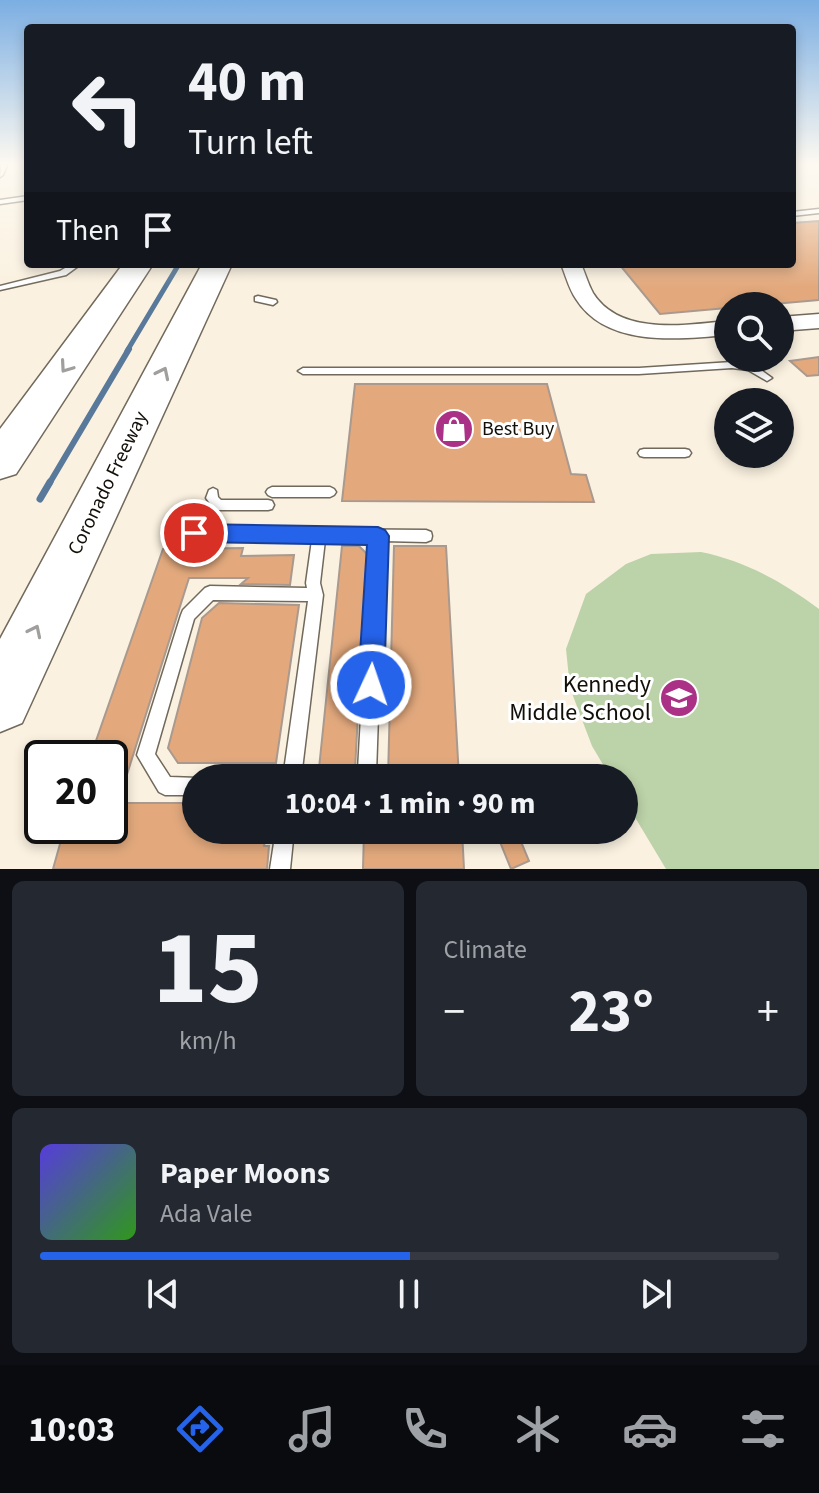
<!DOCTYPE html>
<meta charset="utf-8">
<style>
:root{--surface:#171b24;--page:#242831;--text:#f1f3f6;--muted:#9ea1a6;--line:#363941;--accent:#2563eb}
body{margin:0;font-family:"Source Sans 3",sans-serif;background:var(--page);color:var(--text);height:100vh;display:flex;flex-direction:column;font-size:30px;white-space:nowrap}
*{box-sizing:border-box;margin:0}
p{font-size:26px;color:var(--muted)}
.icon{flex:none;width:44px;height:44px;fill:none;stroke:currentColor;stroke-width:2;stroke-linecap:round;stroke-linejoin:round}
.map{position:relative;height:869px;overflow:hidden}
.details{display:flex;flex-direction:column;gap:12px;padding:12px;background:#0d0f14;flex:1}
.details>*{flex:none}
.hud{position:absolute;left:24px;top:24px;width:772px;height:244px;border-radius:8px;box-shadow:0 4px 12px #0003;background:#171b24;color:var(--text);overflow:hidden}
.controls{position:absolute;left:714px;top:292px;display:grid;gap:16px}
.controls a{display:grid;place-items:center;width:80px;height:80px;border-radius:50%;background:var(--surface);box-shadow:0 4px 12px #0003;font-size:40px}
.speed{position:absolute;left:24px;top:740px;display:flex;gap:16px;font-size:40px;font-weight:700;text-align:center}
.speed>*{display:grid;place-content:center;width:104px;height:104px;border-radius:50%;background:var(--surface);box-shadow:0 4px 12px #0003;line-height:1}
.speed .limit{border:4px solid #111;border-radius:12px;background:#fff;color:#111}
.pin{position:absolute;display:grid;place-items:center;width:68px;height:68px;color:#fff;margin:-34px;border:4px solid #fff;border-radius:50%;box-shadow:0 2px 8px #0007}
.me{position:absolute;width:88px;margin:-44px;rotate:3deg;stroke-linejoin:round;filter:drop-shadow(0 0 6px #0008)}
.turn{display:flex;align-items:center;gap:28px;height:168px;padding:0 32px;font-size:36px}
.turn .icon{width:104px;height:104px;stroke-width:2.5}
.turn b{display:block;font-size:56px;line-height:68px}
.then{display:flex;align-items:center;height:76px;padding:0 32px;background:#0003;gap:16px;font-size:30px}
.big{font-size:60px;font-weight:700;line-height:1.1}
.details .widget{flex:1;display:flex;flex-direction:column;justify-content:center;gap:12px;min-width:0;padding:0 28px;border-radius:12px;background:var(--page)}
.details .dial{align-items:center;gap:0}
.dial b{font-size:104px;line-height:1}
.song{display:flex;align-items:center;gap:24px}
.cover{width:96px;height:96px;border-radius:12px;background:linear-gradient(135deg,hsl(250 70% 55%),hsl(110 70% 35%))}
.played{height:8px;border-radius:4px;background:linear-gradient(90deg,var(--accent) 50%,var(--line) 50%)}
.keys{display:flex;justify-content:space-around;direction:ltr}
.heat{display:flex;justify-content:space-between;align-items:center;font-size:44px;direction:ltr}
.details .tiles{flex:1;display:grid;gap:12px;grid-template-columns:1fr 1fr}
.widget:last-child{grid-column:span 2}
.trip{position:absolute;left:182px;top:764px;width:456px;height:80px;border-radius:40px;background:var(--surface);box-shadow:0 4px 12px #0003;font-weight:700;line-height:80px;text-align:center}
.tabs{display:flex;height:128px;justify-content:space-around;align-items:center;background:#090b0e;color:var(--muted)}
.tabs .icon{width:56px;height:56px}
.tabs .selected{color:var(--accent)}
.tabs b{font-size:36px;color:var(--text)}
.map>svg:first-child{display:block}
.green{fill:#bcd2a8}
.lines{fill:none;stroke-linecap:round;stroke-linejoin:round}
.stream-far2{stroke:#59799b;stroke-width:5}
.stream-far1{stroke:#59799b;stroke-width:6}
.stream{stroke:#59799b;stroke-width:7}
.building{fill:#e3a97d;stroke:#a9998e;stroke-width:2}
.service-casing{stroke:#71695b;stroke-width:3}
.tertiary-casing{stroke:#71695b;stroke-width:3}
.motorway-casing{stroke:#71695b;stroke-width:3}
.service{fill:#fff;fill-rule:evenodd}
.tertiary{fill:#fff;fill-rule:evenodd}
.motorway{fill:#fff;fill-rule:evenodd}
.oneway{stroke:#a09f9d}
.route{fill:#2563eb;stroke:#184099;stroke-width:2}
.labels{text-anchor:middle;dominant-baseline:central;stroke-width:6;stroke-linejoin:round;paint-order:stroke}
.poi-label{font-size:20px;fill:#120f09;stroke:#fff;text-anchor:start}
.street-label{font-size:20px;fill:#120f09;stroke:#fff}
.near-poi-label{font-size:24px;fill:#120f09;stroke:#fff;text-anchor:end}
</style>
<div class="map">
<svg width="819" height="869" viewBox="0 0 819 869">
<rect width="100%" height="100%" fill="#faf1e0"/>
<path class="green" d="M701,552c44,9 82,30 118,57v260h-153l-42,-70v-21h-13l-19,-32 -22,-58 -4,-39 20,-55 40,-30 25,-10z"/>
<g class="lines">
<path class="stream-far2" d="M127,351l52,-87"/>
<path class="stream-far1" d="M49,484l80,-135"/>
<path class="stream" d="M40,499l10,-17"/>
</g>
<path class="building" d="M819,221v79l-159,14 -41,-50h173v-41z
M819,357v18l-12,1 -17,-15z
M355,384h192l24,90 15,1 8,27 -252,-1z
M342,546h17l8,8 -12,215 -7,9h-30z
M394,546h52l13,232h-71z
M243,548l-2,8 53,-1 -4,30 -49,-1 7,-6h-59l-71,225h78v27h71l-3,16h5l-2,23h-214l12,-43h45v-68h-20l73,-209z
M219,603l80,2 -23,158h-98l-10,-15 34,-130z
M364,830h98l2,39h-101z
M517,832l12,29 -18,8 -11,-27z"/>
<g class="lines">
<defs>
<path id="service" d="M1,165h6l-4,10 -3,2z
M28,196v4l-28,4v-4z
M819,209v4l-27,3v-4z
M72,264h9l-15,11 -66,15v-4l60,-15z
M258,296l18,4 1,2 -4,3 -18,-4v-4z
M732,362l22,3 18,13 -5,3 -19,-11 -16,-2 -93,6h-336l-5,-3 5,-3h336z
M644,449h41l4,1 2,3 -2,3 -4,1h-41l-4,-1 -2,-3 2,-3z
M272,487h58l4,2 2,3 -2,3 -4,2h-58l-4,-2 -2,-3 2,-3z
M213,488l4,2 1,7 3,3h47l4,1 2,4 -2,4 -4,1h-50l-4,-1 -8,-11 3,-8z
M194,528l232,2 5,2 1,4 -1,4 -5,2 -42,-1 -8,233 -2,4h-20l4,-8 13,-229 -46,-1 -5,43 3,12 -22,183h-18l25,-177 -95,-1 -19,19 -39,135 15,23 28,1h-2v17h-31l-6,-3 -22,-37 44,-140 2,-5 22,-22 5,-2 97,2 -1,-5 6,-43 -118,-2 -5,-1 -1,-4 1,-4z
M276,830h18l-4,39h-20z"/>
<path id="tertiary" d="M561,264h20c4,9 7,20 12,29 27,43 93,32 135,28v14c-50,4 -121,13 -152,-36 -7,-10 -10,-23 -15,-35z
M819,314v14l-39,3v-14z"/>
<path id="motorway" d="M123,264h30l-137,210 -16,5v-50z
M202,264h30l-210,459 -22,9v-93z"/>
</defs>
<use href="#service" class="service-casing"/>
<use href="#tertiary" class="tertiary-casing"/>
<use href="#motorway" class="motorway-casing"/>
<use href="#service" class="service"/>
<use href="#tertiary" class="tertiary"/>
<use href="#motorway" class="motorway"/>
</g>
<defs><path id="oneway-chevron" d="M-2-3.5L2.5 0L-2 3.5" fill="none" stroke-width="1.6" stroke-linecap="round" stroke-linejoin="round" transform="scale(2)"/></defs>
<g class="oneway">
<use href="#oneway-chevron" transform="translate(66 367) rotate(125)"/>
<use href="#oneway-chevron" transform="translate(163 373) rotate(-64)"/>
<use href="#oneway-chevron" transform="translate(35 631) rotate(-64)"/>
</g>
<linearGradient id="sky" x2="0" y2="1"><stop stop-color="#7baee2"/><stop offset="0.57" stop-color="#fdf9f1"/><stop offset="1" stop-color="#fdf9f1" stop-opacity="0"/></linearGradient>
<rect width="819" height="287" fill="url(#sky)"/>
<path class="route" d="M194,524l184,3 7,3 4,6 -5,149 -4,9 -9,4 -9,-4 -4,-9 9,-140 -173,-3 -8,-3 -3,-6 3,-7z"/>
<defs>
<symbol id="shop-disc" viewBox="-11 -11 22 22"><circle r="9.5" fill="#aa3186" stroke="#fff"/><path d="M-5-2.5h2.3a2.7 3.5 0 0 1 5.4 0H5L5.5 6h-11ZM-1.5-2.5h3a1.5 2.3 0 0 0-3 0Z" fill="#fff"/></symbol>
<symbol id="school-disc" viewBox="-11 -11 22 22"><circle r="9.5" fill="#aa3186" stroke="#fff"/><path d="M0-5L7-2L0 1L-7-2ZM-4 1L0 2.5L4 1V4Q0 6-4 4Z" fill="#fff"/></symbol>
</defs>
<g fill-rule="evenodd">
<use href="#shop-disc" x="432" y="407" width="44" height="44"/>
<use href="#school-disc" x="657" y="676" width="44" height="44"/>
</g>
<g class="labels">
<g class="poi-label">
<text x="482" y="429">Best Buy</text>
</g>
<g class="street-label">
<text transform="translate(108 483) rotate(-64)">Coronado Freeway</text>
</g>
<g class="near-poi-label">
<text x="651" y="684">Kennedy<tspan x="651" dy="28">Middle School</tspan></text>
</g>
</g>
</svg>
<div class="controls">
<a><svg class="icon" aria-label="search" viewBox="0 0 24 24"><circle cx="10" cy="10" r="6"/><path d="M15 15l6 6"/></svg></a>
<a><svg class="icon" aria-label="layers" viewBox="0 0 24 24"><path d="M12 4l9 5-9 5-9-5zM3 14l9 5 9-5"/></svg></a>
</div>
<div class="speed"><div class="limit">20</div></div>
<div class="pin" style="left:194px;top:533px;background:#d93025"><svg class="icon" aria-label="arrive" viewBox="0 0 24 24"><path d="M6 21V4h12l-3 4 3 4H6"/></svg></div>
<svg class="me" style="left:371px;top:685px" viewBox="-20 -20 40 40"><circle r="17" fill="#2563eb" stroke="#fff" stroke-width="3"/><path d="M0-11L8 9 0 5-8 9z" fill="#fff"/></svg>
<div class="trip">10:04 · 1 min · 90 m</div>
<div class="hud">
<div class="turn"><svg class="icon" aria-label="left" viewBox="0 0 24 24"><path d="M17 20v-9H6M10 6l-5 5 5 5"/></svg><div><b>40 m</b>Turn left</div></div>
<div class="then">Then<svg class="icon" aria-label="arrive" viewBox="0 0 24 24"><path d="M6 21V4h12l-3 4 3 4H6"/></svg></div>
</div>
</div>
<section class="details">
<div class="tiles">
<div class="widget dial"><b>15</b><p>km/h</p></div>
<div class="widget"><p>Climate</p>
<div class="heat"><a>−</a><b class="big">23°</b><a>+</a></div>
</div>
<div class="widget">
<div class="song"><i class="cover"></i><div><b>Paper Moons</b><p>Ada Vale</p></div></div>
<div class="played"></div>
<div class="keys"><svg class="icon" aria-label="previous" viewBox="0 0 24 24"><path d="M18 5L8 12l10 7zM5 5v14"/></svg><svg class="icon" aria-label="pause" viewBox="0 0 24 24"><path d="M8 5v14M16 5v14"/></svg><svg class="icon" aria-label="next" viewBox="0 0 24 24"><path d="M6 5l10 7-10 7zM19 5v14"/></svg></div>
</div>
</div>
</section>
<nav class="tabs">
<b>10:03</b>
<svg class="icon selected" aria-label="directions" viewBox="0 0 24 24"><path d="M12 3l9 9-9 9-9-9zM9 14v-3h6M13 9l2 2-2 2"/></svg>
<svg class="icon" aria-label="music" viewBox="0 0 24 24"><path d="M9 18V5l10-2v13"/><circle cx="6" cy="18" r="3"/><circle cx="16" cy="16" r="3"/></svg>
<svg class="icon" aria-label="phone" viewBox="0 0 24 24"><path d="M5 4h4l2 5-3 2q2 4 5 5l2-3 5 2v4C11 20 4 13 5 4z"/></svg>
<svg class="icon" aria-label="climate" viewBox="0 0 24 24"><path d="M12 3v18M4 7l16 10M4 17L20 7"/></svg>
<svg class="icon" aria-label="car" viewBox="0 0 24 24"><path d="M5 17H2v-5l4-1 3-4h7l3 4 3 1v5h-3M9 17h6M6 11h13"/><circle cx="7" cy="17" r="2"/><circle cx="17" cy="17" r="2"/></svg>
<svg class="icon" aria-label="filters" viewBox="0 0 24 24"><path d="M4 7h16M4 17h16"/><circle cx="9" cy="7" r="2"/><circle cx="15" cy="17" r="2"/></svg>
</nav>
